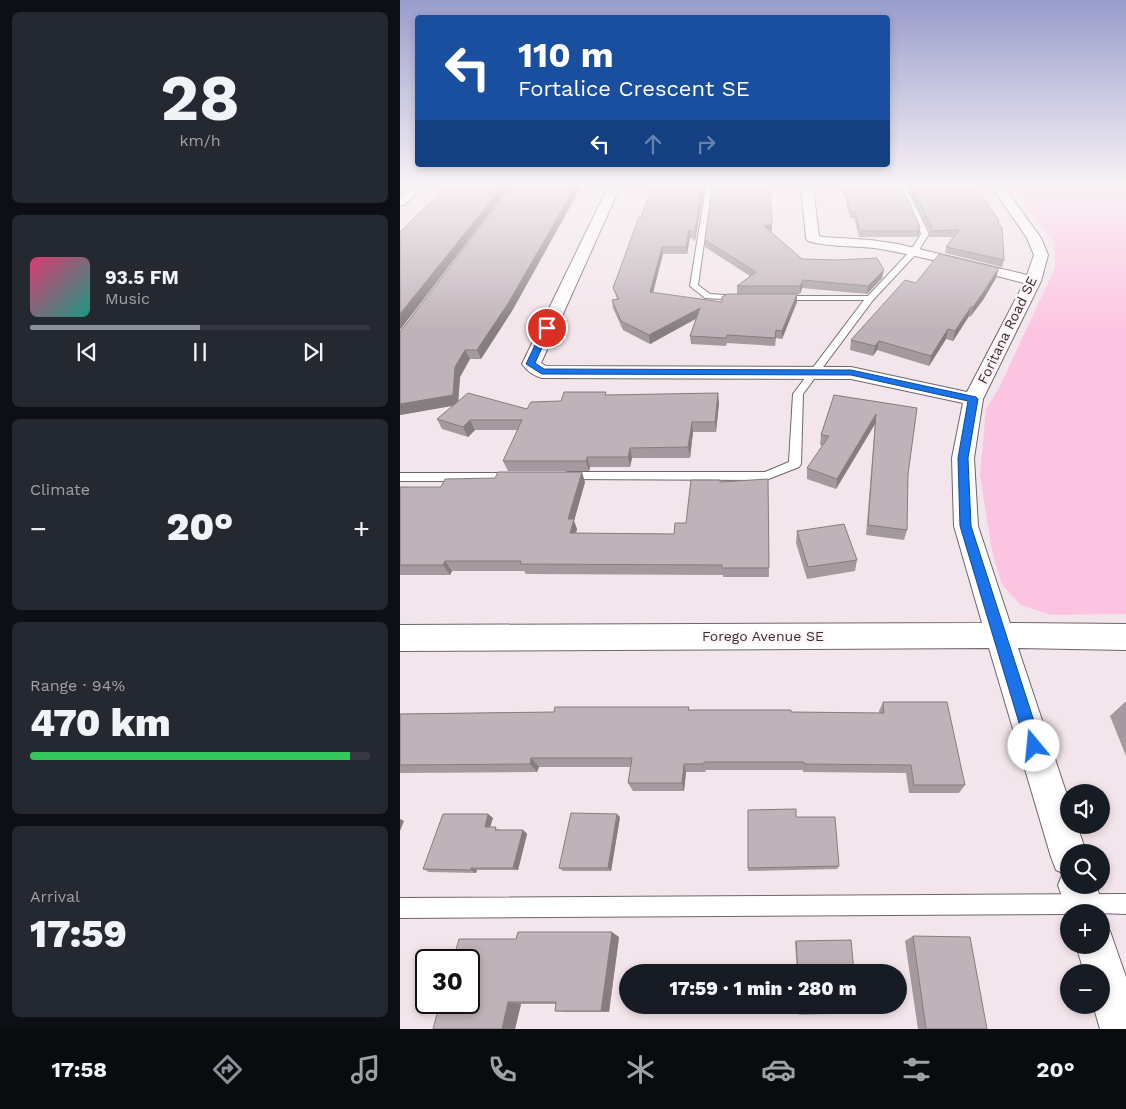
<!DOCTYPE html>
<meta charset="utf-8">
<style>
:root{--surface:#171b24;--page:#242831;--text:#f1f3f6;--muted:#9ea1a6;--line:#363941;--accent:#8c9099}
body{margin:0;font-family:"Work Sans",sans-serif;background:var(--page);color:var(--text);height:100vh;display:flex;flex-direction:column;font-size:19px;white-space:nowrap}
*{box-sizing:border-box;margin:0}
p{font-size:16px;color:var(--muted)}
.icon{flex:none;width:28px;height:28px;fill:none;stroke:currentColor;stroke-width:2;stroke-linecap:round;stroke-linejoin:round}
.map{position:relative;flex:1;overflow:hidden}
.side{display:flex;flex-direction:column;gap:12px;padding:12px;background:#0d0f14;width:400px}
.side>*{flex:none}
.top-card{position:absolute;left:15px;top:15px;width:475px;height:152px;border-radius:5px;box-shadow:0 2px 8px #0003;background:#1a4fa0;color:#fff;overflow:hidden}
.controls{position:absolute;left:660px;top:784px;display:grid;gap:10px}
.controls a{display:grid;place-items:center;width:50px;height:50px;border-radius:50%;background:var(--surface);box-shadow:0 2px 8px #0003;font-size:25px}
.speed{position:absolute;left:15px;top:949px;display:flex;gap:10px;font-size:25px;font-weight:700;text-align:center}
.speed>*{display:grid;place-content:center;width:65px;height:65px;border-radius:50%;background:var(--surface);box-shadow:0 2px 8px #0003;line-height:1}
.speed .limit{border:2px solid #111;border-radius:8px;background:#fff;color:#111}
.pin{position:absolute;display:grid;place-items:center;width:42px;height:42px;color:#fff;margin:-21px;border:2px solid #fff;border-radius:50%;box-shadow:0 1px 5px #0007}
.me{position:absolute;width:55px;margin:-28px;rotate:343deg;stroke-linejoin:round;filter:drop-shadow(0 0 4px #0008)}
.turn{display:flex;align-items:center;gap:18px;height:105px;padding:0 20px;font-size:22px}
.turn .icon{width:65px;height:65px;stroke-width:2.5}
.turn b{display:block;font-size:35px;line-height:42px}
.lanes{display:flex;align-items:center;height:48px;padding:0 20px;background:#0003;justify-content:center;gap:25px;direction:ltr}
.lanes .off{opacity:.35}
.big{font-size:38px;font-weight:800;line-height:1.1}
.side .card{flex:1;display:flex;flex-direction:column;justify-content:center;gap:8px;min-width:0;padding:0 18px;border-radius:8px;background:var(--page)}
.side .dial{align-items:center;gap:0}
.dial b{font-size:65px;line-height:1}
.song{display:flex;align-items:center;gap:15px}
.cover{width:60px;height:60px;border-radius:8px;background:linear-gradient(135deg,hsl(340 70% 55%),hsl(170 70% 35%))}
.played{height:5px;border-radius:2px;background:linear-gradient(90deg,var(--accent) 50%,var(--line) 50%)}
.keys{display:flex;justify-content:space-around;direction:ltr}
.heat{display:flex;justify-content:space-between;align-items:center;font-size:28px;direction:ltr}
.charge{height:8px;border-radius:4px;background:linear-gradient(90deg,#34c759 94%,var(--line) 0)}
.trip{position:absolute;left:219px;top:964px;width:288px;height:50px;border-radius:25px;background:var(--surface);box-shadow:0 2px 8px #0003;font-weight:800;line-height:50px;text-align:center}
.tab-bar{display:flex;height:80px;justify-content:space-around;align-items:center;background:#090b0e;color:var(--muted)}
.tab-bar .icon{width:35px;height:35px}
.tab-bar .on{color:var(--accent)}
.tab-bar b{font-size:22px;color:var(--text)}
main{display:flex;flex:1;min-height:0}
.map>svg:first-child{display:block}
.green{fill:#fdc4e1}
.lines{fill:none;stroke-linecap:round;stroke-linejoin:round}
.service-casing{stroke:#70656b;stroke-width:2}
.minor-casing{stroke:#70656b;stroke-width:2}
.service{fill:#fff;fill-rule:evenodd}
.minor{fill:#fff;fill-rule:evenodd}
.wall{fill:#a4999e}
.shaded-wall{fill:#867d81}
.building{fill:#bfb2b8;stroke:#867d81}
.route{fill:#1a73e8;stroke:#114b97}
.labels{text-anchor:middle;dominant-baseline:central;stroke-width:4.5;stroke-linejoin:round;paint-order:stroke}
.street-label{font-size:14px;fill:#342f32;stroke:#fef3f8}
</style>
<main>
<section class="side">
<div class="card dial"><b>28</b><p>km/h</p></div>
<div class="card">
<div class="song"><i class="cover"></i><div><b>93.5 FM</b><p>Music</p></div></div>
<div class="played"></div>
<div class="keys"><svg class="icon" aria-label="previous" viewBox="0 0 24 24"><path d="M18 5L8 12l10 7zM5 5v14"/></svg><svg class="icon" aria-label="pause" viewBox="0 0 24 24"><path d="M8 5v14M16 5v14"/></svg><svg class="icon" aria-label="next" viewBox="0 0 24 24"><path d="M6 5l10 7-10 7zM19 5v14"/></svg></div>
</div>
<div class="card"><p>Climate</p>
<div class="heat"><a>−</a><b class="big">20°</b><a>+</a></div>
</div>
<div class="card"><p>Range · 94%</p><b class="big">470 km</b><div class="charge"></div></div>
<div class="card"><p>Arrival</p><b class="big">17:59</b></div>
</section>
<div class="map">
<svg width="726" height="1029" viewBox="0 0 726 1029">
<rect width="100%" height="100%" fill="#f2e5eb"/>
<path class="green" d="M612,187h114v427l-75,1 -30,-10 -19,-20 -10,-34 -12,-76 6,-66 13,-21 56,-120v-24z"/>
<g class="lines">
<defs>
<path id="service" d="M306,187h6l-14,98 12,9 29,2 4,2 -1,2 -37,-2 -15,-12z
M500,187h6l23,47 -12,19 -44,47 -70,94 -2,70 -2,3 -33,13 -203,-1 -2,-3 6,-4h198l24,-10 4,-68 71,-94h-83l-4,-2 4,-2h87l43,-46 10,-16z
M0,473h112l6,4 -6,4h-112z
M726,894v20l-57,-2v2l-669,4v-20z"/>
<path id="minor" d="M10,187h13l-19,18 -4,1v-10z
M208,187h12l-79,176 5,3 305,1 116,25 57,-109c-47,-12 -95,-25 -143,-34 -24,-4 -49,-1 -73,-8l-2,-3 -5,-51h12l6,49 4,1 48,3 27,4 129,31 7,-20 -7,-17 -35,-51h12l37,51 7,17 -7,26 -58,118 -9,59 4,68 32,97 116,1v26l-108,-2 51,153v24h8l9,27h-17v33h27l9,27 -4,10v-10h-32v5l-11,-32 5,-12 -7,-3 -5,-13 -62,-209 -589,3v-26l582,-2 -28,-97 -2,-68 11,-55 -112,-24 -309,-1c-8,-2 -15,-7 -20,-14z
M701,927l9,4 16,46v52h-26l-7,-24h8v-33h-17l-8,-27h25z"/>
</defs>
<use href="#service" class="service-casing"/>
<use href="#minor" class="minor-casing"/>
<use href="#service" class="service"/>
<use href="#minor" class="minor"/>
</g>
<path class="wall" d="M111,187h70l-69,124 -31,48h-11l-10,18 -2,25 69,7 34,-8 45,-9v3l113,8 -3,29h-23l-3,26h-58l-2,9h-40l-1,4h-81l-5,-10 15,-31h-43l-7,7 -26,-8 -5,-10 17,-14 -54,10z
M252,187h52l-9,54 -5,-4 -3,17h-24l-10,39 69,9 15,-8v-8l13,-10 -45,-29v-7l67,-16 -1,8 31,27 80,19 -15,16 -65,-6 -2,6h-3v8l-15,37 -6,-1 -1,8 -48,-3 -1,3 -35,-2 -1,-8 6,-17 -46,25 -27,-14 -10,-22 -1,-8 5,-1 -4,-11 35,-87z
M442,187h60l18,40 -1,7 -2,3h-58l-5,-19h-4z
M507,187h69l23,34v2l5,37 -2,7 -57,-14 1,-6 8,-10h-25l1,-5z
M596,278l-13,22 -13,17 -1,-1 -16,25 -7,-2 -17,27 -52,-16 -4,6 -23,-6 1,-10 65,-57z
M434,395l83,13 -9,66 -1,56 -3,10 -38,-5 9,-111 -39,65 -29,-10v-11l16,-22 -3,-1 1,-10z
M368,479l1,98h-46v-2l-197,-1 -2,-3h-72l-2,4h-50v-88h41l144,-5 -11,39 3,8 -1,4 98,1 12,-11 34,-41z
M397,531l60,29 -2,11 -48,8 -11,-36z
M483,702l82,83 -6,8h-50l-3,-20 -103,-1v-2h-97l-1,2h-19l-2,19h-51l-5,-8 3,-16h-92l-2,5 -137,1v-59l154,-2 135,-5v3l102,2 88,1v-2z
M725,702h1v54l-16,-40z
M88,814l5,4 -3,9 11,3h22l4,4 -9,36h-41l-1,3 -47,-1 -6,-3z
M220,817l-9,54h-48l-4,-3z
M396,817l43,49 -2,3 -89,2v-3z
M513,936l74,93h-69l-13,-88z
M219,937l-10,75h-44l-10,-1 1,-7h-35l-6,25h-82l83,-90z
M396,941l58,31h-57l-2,-30z"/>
<path class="shaded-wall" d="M102,187h8l-110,143v-16z
M175,187h6l-69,124 -31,48 -4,-9z
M302,187h2l-9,54v-8z
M372,224v7l-8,2v-7z
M520,227l-1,7 -2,3 1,-6z
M289,230l1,7 -3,17 -1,-7z
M262,247l1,7 -12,46 -1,-8z
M599,268l-3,10 -13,22 -13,17 3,-10z
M484,270l-2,8 -15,16 1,-8z
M403,280l-1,8 -2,6v-8z
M397,294v8l-15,37v-8z
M571,307l-2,9 -16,25 2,-10z
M300,308v8l-50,28 -1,-9z
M548,329l-2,10 -17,27 2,-10z
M479,341l-2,9 -4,6 2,-10z
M65,350l5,9 -10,18 -2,28 -58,10v-11l55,-37z
M318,393l1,10 -3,29 -1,-10z
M476,414l-1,10 -39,65 1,-10z
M70,420l5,10 -7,7 -5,-10z
M292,422l1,10 -3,26 -2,-11z
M230,448l2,10 -2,9 -2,-10z
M187,457l3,10 -1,4 -3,-10z
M182,472l3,10 -11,39 3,8 -4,14 -3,-10 -2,-14z
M45,561l7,10 -2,4 -7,-10z
M131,758l8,9 -2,5 -7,-8z
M284,764l2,8 -2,19 -2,-8z
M88,814l5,4 -4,12 -4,-3z
M217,814l3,3 -9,54 -3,-3z
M0,819l4,2 -4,10z
M123,830l4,4 -9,36 -5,-2z
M71,868l6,2 -1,3 -5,-3z
M212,932l7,5 -10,75 -8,-1z
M108,1002l13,2 -6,25h-13z"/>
<path class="building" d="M46,187h56l-102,127v-82z
M111,187h64l-66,115 -32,48h-12l-10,17 -2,28 -53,9v-72z
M252,187h50l-7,46 -6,-3 -3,17h-24l-12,45 72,10v-5l5,-3h70l-15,37 -6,-1 -1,8 -48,-3 -1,3 -36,-2 10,-28 -51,27 -28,-14 -9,-21 7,-1 -6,-11 26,-71h2z
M312,187h58l2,37 -8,2 38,33 36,1 39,-2 7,12 -16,16 -65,-6 -3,6h-63l19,-14 -51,-32z
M444,187h58l18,40 -2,4h-58l-5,-19h-4z
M511,187h65l23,34h-2l5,7 2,32 -58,-13 13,-17 -28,1 1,-4z
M539,254l60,14 -14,22 -12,17h-2l-16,24 -7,-2 -17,27 -52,-15 -4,5 -24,-6 54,-60 11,3z
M164,392h42l-1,3 113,-2 -3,29h-23l-4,25 -58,1 -2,9h-41l-1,4h-83l19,-41h-52l-7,7 -26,-8 31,-26 59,16 4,-7 30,-1z
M434,395l83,13 -9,66 -1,56 -39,-5 8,-111 -39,65 -30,-11 22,-32 -8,-1z
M98,472h84l-14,47h6l-4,14 104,1 1,-11h11l5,-43h29v2l48,-3 1,89h-47v-3l-202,-1 1,-3h-76l-2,4h-43v-78h41l4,-8 50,-1z
M444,524l13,36 -49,7 -11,-36z
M483,702h64l18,83h-51l-3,-20 -107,-1v-2h-100v2h-20l-2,19h-54l4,-25h-101l-1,6 -130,1v-51l154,-2 1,-5h134l-1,3h103v2l93,1z
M396,809v8h39l4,49 -91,2v-58z
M171,813l46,1 -9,54h-49z
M43,814h45l-3,13h11l-1,3h28l-10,38h-42v2l-48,-1z
M118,932h94l-11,79h-46l1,-9h-48l-6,27h-69l7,-27h29v-42h-16l6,-21h57z
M513,936l57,1 17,92h-61z
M451,940l3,32h-56l-2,-31z
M399,1005h58l1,8 -59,1z"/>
<linearGradient id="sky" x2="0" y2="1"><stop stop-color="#999ccc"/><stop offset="0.56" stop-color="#f9f3f6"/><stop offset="1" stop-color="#f9f3f6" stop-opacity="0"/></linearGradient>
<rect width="726" height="331" fill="url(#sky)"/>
<path class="route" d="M147,326l4,2 -16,35 9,6 307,1 125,27 2,2 -10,59 3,68 71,220 -3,6 -5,2 -5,-2 -3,-6 -66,-220 -2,-68 10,-57 -117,-26 -309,-1 -16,-10 17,-36z"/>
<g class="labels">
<g class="street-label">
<text transform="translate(607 330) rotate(-64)">Foritana Road SE</text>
<text x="363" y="636">Forego Avenue SE</text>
</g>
</g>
</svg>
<div class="controls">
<a><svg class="icon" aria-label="sound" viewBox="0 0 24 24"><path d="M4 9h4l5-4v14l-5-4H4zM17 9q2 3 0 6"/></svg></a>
<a><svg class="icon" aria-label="search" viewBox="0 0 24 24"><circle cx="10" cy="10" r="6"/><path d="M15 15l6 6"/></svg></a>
<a>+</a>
<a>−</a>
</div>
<div class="speed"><div class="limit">30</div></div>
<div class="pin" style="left:147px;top:328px;background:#d93025"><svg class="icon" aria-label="arrive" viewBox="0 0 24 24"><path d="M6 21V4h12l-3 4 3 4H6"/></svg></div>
<svg class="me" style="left:634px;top:746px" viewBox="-20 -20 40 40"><circle r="19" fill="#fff"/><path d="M0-13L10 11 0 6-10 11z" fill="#1a73e8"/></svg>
<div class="trip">17:59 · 1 min · 280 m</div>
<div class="top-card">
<div class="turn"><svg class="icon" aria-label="left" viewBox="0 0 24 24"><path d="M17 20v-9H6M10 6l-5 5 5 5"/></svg><div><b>110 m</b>Fortalice Crescent SE</div></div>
<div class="lanes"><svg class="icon" aria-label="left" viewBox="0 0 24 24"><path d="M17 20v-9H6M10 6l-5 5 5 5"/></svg><svg class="icon off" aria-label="ahead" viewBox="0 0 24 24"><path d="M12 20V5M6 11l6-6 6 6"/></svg><svg class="icon off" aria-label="right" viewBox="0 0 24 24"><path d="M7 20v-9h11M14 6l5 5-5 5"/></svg></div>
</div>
</div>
</main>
<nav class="tab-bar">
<b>17:58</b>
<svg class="icon on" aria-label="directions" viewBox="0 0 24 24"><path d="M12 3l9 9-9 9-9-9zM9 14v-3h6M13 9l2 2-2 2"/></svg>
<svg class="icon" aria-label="music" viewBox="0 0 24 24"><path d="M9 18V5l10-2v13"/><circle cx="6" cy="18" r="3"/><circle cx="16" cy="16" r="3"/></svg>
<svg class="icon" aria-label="phone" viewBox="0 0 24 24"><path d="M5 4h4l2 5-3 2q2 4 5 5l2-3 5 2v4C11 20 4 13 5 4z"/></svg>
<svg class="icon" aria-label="climate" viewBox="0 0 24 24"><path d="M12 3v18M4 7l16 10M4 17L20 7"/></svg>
<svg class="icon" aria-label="car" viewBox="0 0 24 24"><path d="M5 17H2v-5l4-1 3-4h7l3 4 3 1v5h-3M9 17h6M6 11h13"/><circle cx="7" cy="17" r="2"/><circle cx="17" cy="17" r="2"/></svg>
<svg class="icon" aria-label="filters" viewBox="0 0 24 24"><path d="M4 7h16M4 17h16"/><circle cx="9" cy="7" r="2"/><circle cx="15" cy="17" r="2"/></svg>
<b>20°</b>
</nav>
